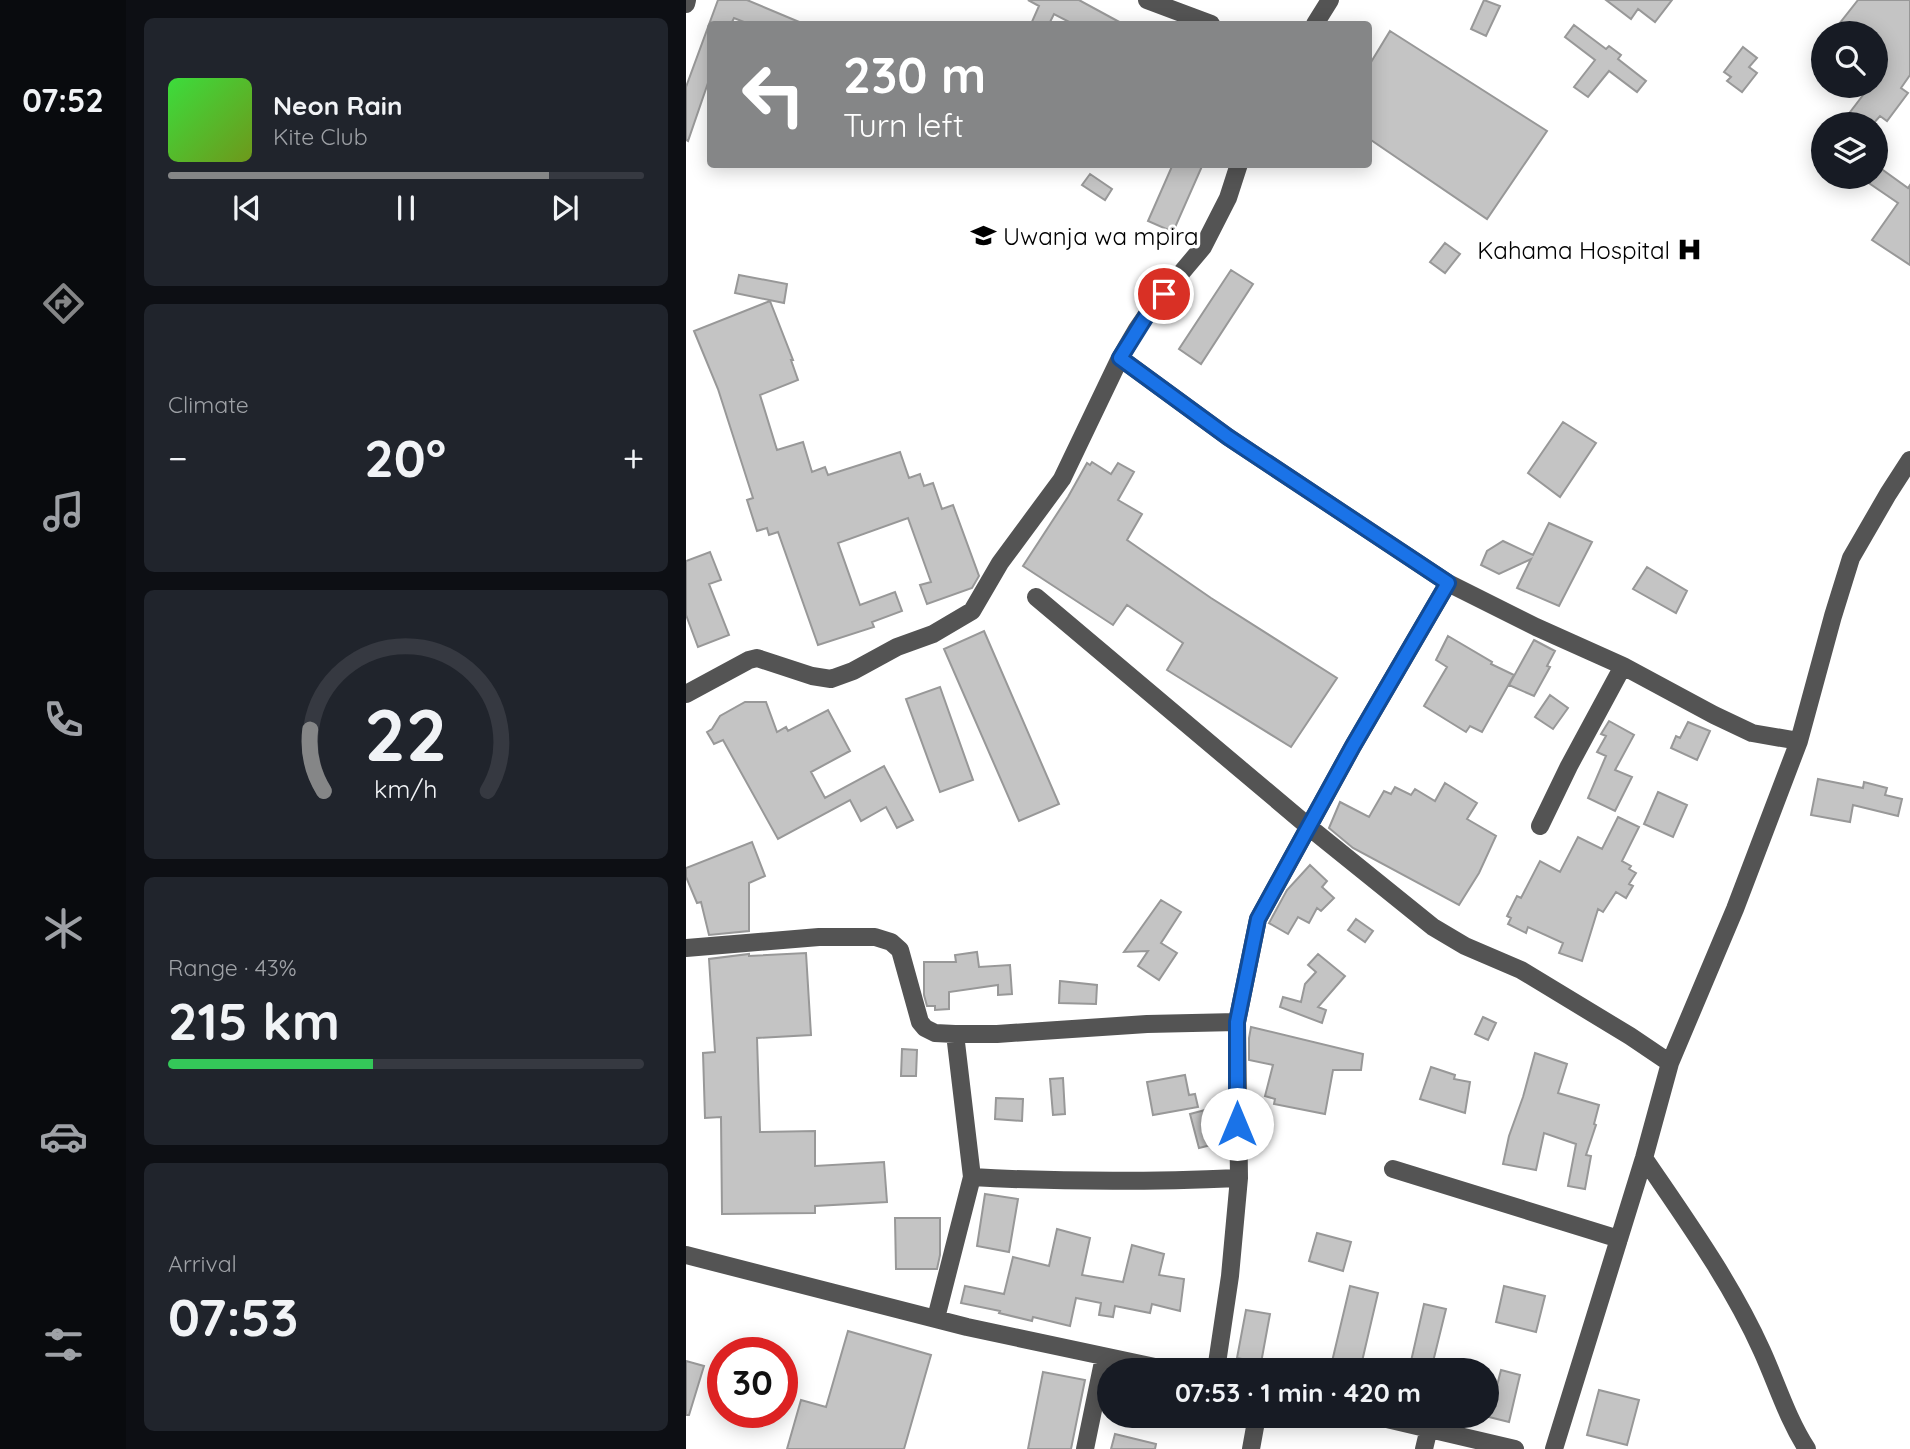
<!DOCTYPE html>
<meta charset="utf-8">
<style>
:root{--surface:#171b24;--page:#20242c;--text:#f1f3f6;--muted:#9ea1a6;--line:#363941;--accent:#858687}
body{margin:0;font-family:Quicksand,sans-serif;background:var(--page);color:var(--text);height:100vh;display:flex;flex-direction:column;font-size:26px;white-space:nowrap}
*{box-sizing:border-box;margin:0}
p{font-size:23px;color:var(--muted)}
.icon{flex:none;width:38px;height:38px;fill:none;stroke:currentColor;stroke-width:2;stroke-linecap:round;stroke-linejoin:round}
.map{position:relative;flex:1;overflow:hidden}
.drawer{display:flex;flex-direction:column;gap:18px;padding:18px;background:#0d0f14;width:560px}
.drawer>*{flex:none}
.banner{position:absolute;left:21px;top:21px;width:665px;height:147px;border-radius:7px;box-shadow:0 4px 18px #0003;background:#858687;color:#fff;overflow:hidden}
.buttons{position:absolute;left:1125px;top:21px;display:grid;gap:14px}
.buttons a{display:grid;place-items:center;width:77px;height:77px;border-radius:50%;background:var(--surface);box-shadow:0 4px 18px #0003;font-size:35px}
.speed{position:absolute;left:21px;top:1337px;display:flex;gap:14px;font-size:35px;font-weight:700;text-align:center}
.speed>*{display:grid;place-content:center;width:91px;height:91px;border-radius:50%;background:var(--surface);box-shadow:0 4px 18px #0003;line-height:1}
.speed .limit{border:10px solid #d22;background:#fff;color:#111}
.pin{position:absolute;display:grid;place-items:center;width:60px;height:60px;color:#fff;margin:-30px;border:4px solid #fff;border-radius:50%;box-shadow:0 2px 7px #0007}
.me{position:absolute;width:77px;margin:-38px;rotate:0deg;stroke-linejoin:round;filter:drop-shadow(0 0 5px #0008)}
.turn{display:flex;align-items:center;gap:24px;height:147px;padding:0 21px;font-size:32px}
.turn .icon{width:91px;height:91px;stroke-width:2.5}
.turn b{display:block;font-size:49px;line-height:60px}
.big{font-size:52px;font-weight:800;line-height:1.1}
.drawer .tile{flex:1;display:flex;flex-direction:column;justify-content:center;gap:10px;min-width:0;padding:0 24px;border-radius:10px;background:var(--page)}
.drawer .dial{align-items:center;gap:0}
.dial svg{height:182px;overflow:visible;fill:none;stroke:var(--line);stroke-width:7;stroke-linecap:round;text-anchor:middle}
.dial text{fill:var(--text);stroke:none}
.song{display:flex;align-items:center;gap:21px}
.cover{width:84px;height:84px;border-radius:10px;background:linear-gradient(135deg,hsl(120 70% 55%),hsl(80 70% 35%))}
.played{height:7px;border-radius:4px;background:linear-gradient(90deg,var(--accent) 80%,var(--line) 80%)}
.keys{display:flex;justify-content:space-around;direction:ltr}
.heat{display:flex;justify-content:space-between;align-items:center;font-size:38px;direction:ltr}
.charge{height:10px;border-radius:5px;background:linear-gradient(90deg,#34c759 43%,var(--line) 0)}
.trip{position:absolute;left:411px;top:1358px;width:402px;height:70px;border-radius:35px;background:var(--surface);box-shadow:0 4px 18px #0003;font-weight:800;line-height:70px;text-align:center}
main{display:flex;flex:1;min-height:0}
.dock{display:flex;flex-direction:column;width:126px;justify-content:space-around;align-items:center;background:#090b0e;color:var(--muted)}
.dock .icon{width:49px;height:49px}
.dock .current{color:var(--accent)}
.dock b{font-size:32px;color:var(--text)}
.map>svg:first-child{display:block}
.building{fill:#c4c4c4;stroke:#989898;stroke-width:2}
.lines{fill:none;stroke-linecap:round;stroke-linejoin:round}
.minor{stroke:#545454;stroke-width:18}
.route-casing{stroke:#114b97;stroke-width:18}
.route{stroke:#1a73e8;stroke-width:12}
.labels{text-anchor:middle;dominant-baseline:central;stroke-width:7;stroke-linejoin:round;paint-order:stroke}
.poi-label{font-size:24px;fill:#000;stroke:#fff;text-anchor:start}
</style>
<main>
<nav class="dock">
<b>07:52</b>
<svg class="icon current" aria-label="directions" viewBox="0 0 24 24"><path d="M12 3l9 9-9 9-9-9zM9 14v-3h6M13 9l2 2-2 2"/></svg>
<svg class="icon" aria-label="music" viewBox="0 0 24 24"><path d="M9 18V5l10-2v13"/><circle cx="6" cy="18" r="3"/><circle cx="16" cy="16" r="3"/></svg>
<svg class="icon" aria-label="phone" viewBox="0 0 24 24"><path d="M5 4h4l2 5-3 2q2 4 5 5l2-3 5 2v4C11 20 4 13 5 4z"/></svg>
<svg class="icon" aria-label="climate" viewBox="0 0 24 24"><path d="M12 3v18M4 7l16 10M4 17L20 7"/></svg>
<svg class="icon" aria-label="car" viewBox="0 0 24 24"><path d="M5 17H2v-5l4-1 3-4h7l3 4 3 1v5h-3M9 17h6M6 11h13"/><circle cx="7" cy="17" r="2"/><circle cx="17" cy="17" r="2"/></svg>
<svg class="icon" aria-label="filters" viewBox="0 0 24 24"><path d="M4 7h16M4 17h16"/><circle cx="9" cy="7" r="2"/><circle cx="15" cy="17" r="2"/></svg>
</nav>
<section class="drawer">
<div class="tile">
<div class="song"><i class="cover"></i><div><b>Neon Rain</b><p>Kite Club</p></div></div>
<div class="played"></div>
<div class="keys"><svg class="icon" aria-label="previous" viewBox="0 0 24 24"><path d="M18 5L8 12l10 7zM5 5v14"/></svg><svg class="icon" aria-label="pause" viewBox="0 0 24 24"><path d="M8 5v14M16 5v14"/></svg><svg class="icon" aria-label="next" viewBox="0 0 24 24"><path d="M6 5l10 7-10 7zM19 5v14"/></svg></div>
</div>
<div class="tile"><p>Climate</p>
<div class="heat"><a>−</a><b class="big">20°</b><a>+</a></div>
</div>
<div class="tile dial"><svg viewBox="0 0 100 80">
<path d="M14 69A42 42 0 1 1 86 69"/>
<path d="M14 69A42 42 0 0 1 8 42" stroke="#858687"/>
<text x="50" y="56" font-size="32" font-weight="700">22</text>
<text x="50" y="72" font-size="11">km/h</text>
</svg></div>
<div class="tile"><p>Range · 43%</p><b class="big">215 km</b><div class="charge"></div></div>
<div class="tile"><p>Arrival</p><b class="big">07:53</b></div>
</section>
<div class="map">
<svg width="1224" height="1449" viewBox="0 0 1224 1449">
<rect width="100%" height="100%" fill="#fff"/>
<path class="building" d="M32,0h29l57,24h-55l-15,-6 -3,6h-21v53l-22,64 -2,-1v-53z
M342,0h51l44,24h-50l-19,-10 -5,10h-18l8,-18z
M798,0l16,6 -14,30 -15,-7z
M920,0h66l-17,22 -17,-13 -7,10z
M1172,0h52v75l-9,13 7,5 -21,28 -7,-5 -7,8h-32l29,-38h6v-53h-44z
M888,25l32,24 3,-3 12,9 -3,4 28,22 -9,11 -28,-21 -21,26 -14,-10 21,-27 -30,-23z
M704,31l157,100 -60,88 -119,-81v-71z
M1057,47l14,11 -8,9 8,6 -15,19 -15,-11 4,-4 -7,-5z
M487,164h30l-30,68 -25,-11z
M1190,165l32,23 2,-3v80l-38,-25 26,-37 -38,-26h16z
M404,174l22,15 -7,11 -23,-15z
M759,243l15,11 -15,19 -15,-11z
M545,270l22,14 -52,80 -22,-15z
M53,275l48,9 -3,19 -49,-10z
M84,301l23,59h-2l7,20 -38,15 17,55 26,-8 9,30 13,-5 3,8 72,-23 9,26 11,-4 4,12 9,-3 9,26 11,-4 26,71 -7,12 -45,16 -7,-19 11,-3 -23,-64 -70,25 22,62 35,-13 7,19 -30,11 2,5 -56,18 -40,-113 -9,3 -2,-7 -10,3 -10,-31 6,-2 -35,-109 -24,-58z
M877,422l33,21 -36,54 -32,-24z
M406,462l19,12 7,-11 16,9 -16,28 24,14 -15,26 84,58 126,80 -46,69 -124,-77 16,-27 -56,-38 -14,20 -90,-59 45,-69 19,-34 3,2z
M863,523l43,19 -33,64 -42,-18 14,-29 -32,15 -18,-9 6,-14 16,-10 30,14z
M24,552l11,28 -12,4 20,51 -31,12 -12,-32v-54z
M961,567l40,24 -11,22 -43,-24z
M298,631l75,173 -40,17 -75,-172z
M762,636l44,26 -1,2 23,11 -32,57 -12,-6 -4,6 -42,-26 23,-39 -11,-7z
M848,640l21,11 -8,15 3,1 -16,29 -25,-11z
M254,687l33,93 -33,12 -34,-93z
M864,695l18,13 -15,21 -18,-12z
M59,702h21l11,30 9,-5 2,4 40,-21 22,41 -39,21 14,26 59,-32 29,54 -16,8 -11,-21 -25,14 -11,-21 -72,39 -55,-99 -9,4 -7,-12 5,-3 8,-13z
M923,721l25,14 -19,35 17,7 -17,34 -27,-13 18,-42 -9,-4 9,-16 -5,-2z
M1002,722l22,9 -13,29 -26,-12 5,-12 4,2z
M1132,779l45,9 1,-6 23,6 -2,7 17,4 -4,17 -45,-11 -3,17 -39,-7z
M759,783l32,20 -10,16 29,17 -17,37 -20,32 -106,-57 -24,-20 11,-26 29,15 15,-26 7,3 4,-7 16,8 4,-6 20,12z
M972,792l29,13 -14,32 -29,-13z
M932,817l21,10 -17,34 9,5 -2,3 7,4 -7,11 4,2 -7,12 -10,-6 -13,20 -5,-3 -16,52 -23,-8 4,-10 -35,-16 -2,6 -18,-9 3,-6 -4,-2 10,-20 4,2 19,-37 20,11 18,-35 24,12z
M66,842l13,34 -16,7v48l-40,4 -8,-33 -4,1 -11,-26v-9z
M624,865l17,16 -5,6 12,11 -13,13 -4,-3 -8,15 -11,-6 -10,17 -19,-11 18,-33z
M475,900l20,12 -20,31 16,10 -18,27 -21,-14 10,-15 -24,1z
M670,919l17,12 -8,11 -17,-12z
M291,952l2,15 31,-2 2,29 -14,1v-10l-49,7v17l-14,1v-4h-8l-3,-11v-33h32l-1,-7z
M120,953l5,82 -54,3 3,94 55,-1v35l69,-4 3,40 -72,4v7l-93,1 -1,-97 -16,1 -2,-65 12,-1 -6,-93 40,-5v2z
M632,954l27,22 -27,31 8,3 -4,13 -42,-16 3,-10 18,5 4,-18 11,-12 -8,-7z
M374,981l37,4 -1,19 -37,-1z
M797,1017l13,6 -8,17 -13,-6z
M565,1027l112,27 -2,16h-28l-8,44 -51,-10 1,-5 -10,-3 8,-31 -24,-5v-22z
M216,1049l15,1 -1,26h-15z
M849,1053l32,11 -9,29 41,12 -5,19 2,1 -10,30 5,1 -6,33 -17,-3 8,-42 -32,-11 -8,37 -33,-6 6,-28 14,-39z
M745,1067l24,8 -1,4 16,3 -5,31 -45,-14z
M499,1075l4,20 6,-1 3,13 -45,8 -6,-33z
M377,1078l2,36 -12,1 -3,-36z
M310,1098l27,1 -1,22 -27,-2z
M519,1110l10,34 -16,4 -9,-34z
M299,1194l33,5 -9,53 -32,-6z
M209,1218h45v37l-3,14h-41z
M371,1229l33,9 -8,37 41,7 9,-37 32,9 -5,21 25,4 -4,32 -28,-7 -2,9 -35,-7 -2,11 -14,-2 2,-12 -25,-5 -6,28 -37,-9 -1,4 -33,-8 1,-2 -39,-8 4,-17 39,8 9,-37 36,9z
M631,1233l34,9 -8,29 -34,-10z
M664,1286l28,7 -18,77h-30z
M818,1286l41,10 -9,36 -40,-10z
M738,1304l22,5 -15,61h-22z
M560,1310l24,4 -9,49 -24,-5z
M162,1331l83,24 -27,94h-117l14,-49 25,7z
M0,1361l18,5 -15,49h-3z
M815,1370l19,5 -11,47 -20,-5z
M357,1372l42,8 -14,69h-43z
M913,1390l40,10 -12,45 -40,-10z
M429,1434l41,10 -1,5h-44z"/>
<g class="lines">
<path class="minor" d="M461,0l64,24
M0,4l1,-4
M629,24l15,-24
M434,358l108,79 220,146 -95,163 -95,173 -21,103 2,156 -9,98 -14,94
M762,583l88,44 87,39 91,49 38,18 47,8
M350,597l273,230 124,100 32,19 56,24 109,66 40,27
M0,694l63,-34 8,-2 55,18 19,3 22,-8 44,-24 36,-13 39,-23 28,-48 62,-84 58,-121 17,-29 13,-19 53,-63 25,-49 11,-34
M854,826l29,-60 54,-100
M0,948l133,-11h56l16,5 9,8 20,72 5,6 10,5 20,1h42l150,-10 90,-2
M269,1034l17,143c89,5 177,5 267,1
M958,1158c42,62 87,124 118,193 15,33 25,67 45,98
M707,1169l226,70
M0,1255l281,72 202,43
M250,1318l36,-141
M688,1416l141,33
M399,1449l19,-92
M565,1449l6,-33
M738,1449l5,-21
M868,1449l90,-291 26,-95 65,-154 64,-168 34,-125 18,-58 37,-64 22,-34"/>
</g>
<g class="lines">
<defs>
<path id="route" d="M478,294l-14,16 -30,48 108,79 220,146 -95,163 -95,173 -21,103v102"/>
</defs>
<use href="#route" class="route-casing"/>
<use href="#route" class="route"/>
</g>
<defs>
<symbol id="school-bare" viewBox="-9 -9 18 18"><path d="M0-5L7-2L0 1L-7-2ZM-4 1L0 2.5L4 1V4Q0 6-4 4Z" fill="#000" stroke="#fff" stroke-width="2.5" paint-order="stroke"/></symbol>
<symbol id="hospital-bare" viewBox="-9 -9 18 18"><path d="M-5-5h3v3.5h4V-5h3V5h-3V1.5h-4V5h-3Z" fill="#000" stroke="#fff" stroke-width="2.5" paint-order="stroke"/></symbol>
</defs>
<g fill-rule="evenodd">
<use href="#school-bare" x="280" y="218" width="35" height="35"/>
<use href="#hospital-bare" x="986" y="232" width="35" height="35"/>
</g>
<g class="labels">
<g class="poi-label">
<text x="317" y="236">Uwanja wa mpira</text>
<text x="984" y="250" text-anchor="end">Kahama Hospital</text>
</g>
</g>
</svg>
<div class="buttons">
<a><svg class="icon" aria-label="search" viewBox="0 0 24 24"><circle cx="10" cy="10" r="6"/><path d="M15 15l6 6"/></svg></a>
<a><svg class="icon" aria-label="layers" viewBox="0 0 24 24"><path d="M12 4l9 5-9 5-9-5zM3 14l9 5 9-5"/></svg></a>
</div>
<div class="speed"><div class="limit">30</div></div>
<div class="pin" style="left:478px;top:294px;background:#d93025"><svg class="icon" aria-label="arrive" viewBox="0 0 24 24"><path d="M6 21V4h12l-3 4 3 4H6"/></svg></div>
<svg class="me" style="left:551px;top:1124px" viewBox="-20 -20 40 40"><circle r="19" fill="#fff"/><path d="M0-13L10 11 0 6-10 11z" fill="#1a73e8"/></svg>
<div class="trip">07:53 · 1 min · 420 m</div>
<div class="banner">
<div class="turn"><svg class="icon" aria-label="left" viewBox="0 0 24 24"><path d="M17 20v-9H6M10 6l-5 5 5 5"/></svg><div><b>230 m</b>Turn left</div></div>
</div>
</div>
</main>
